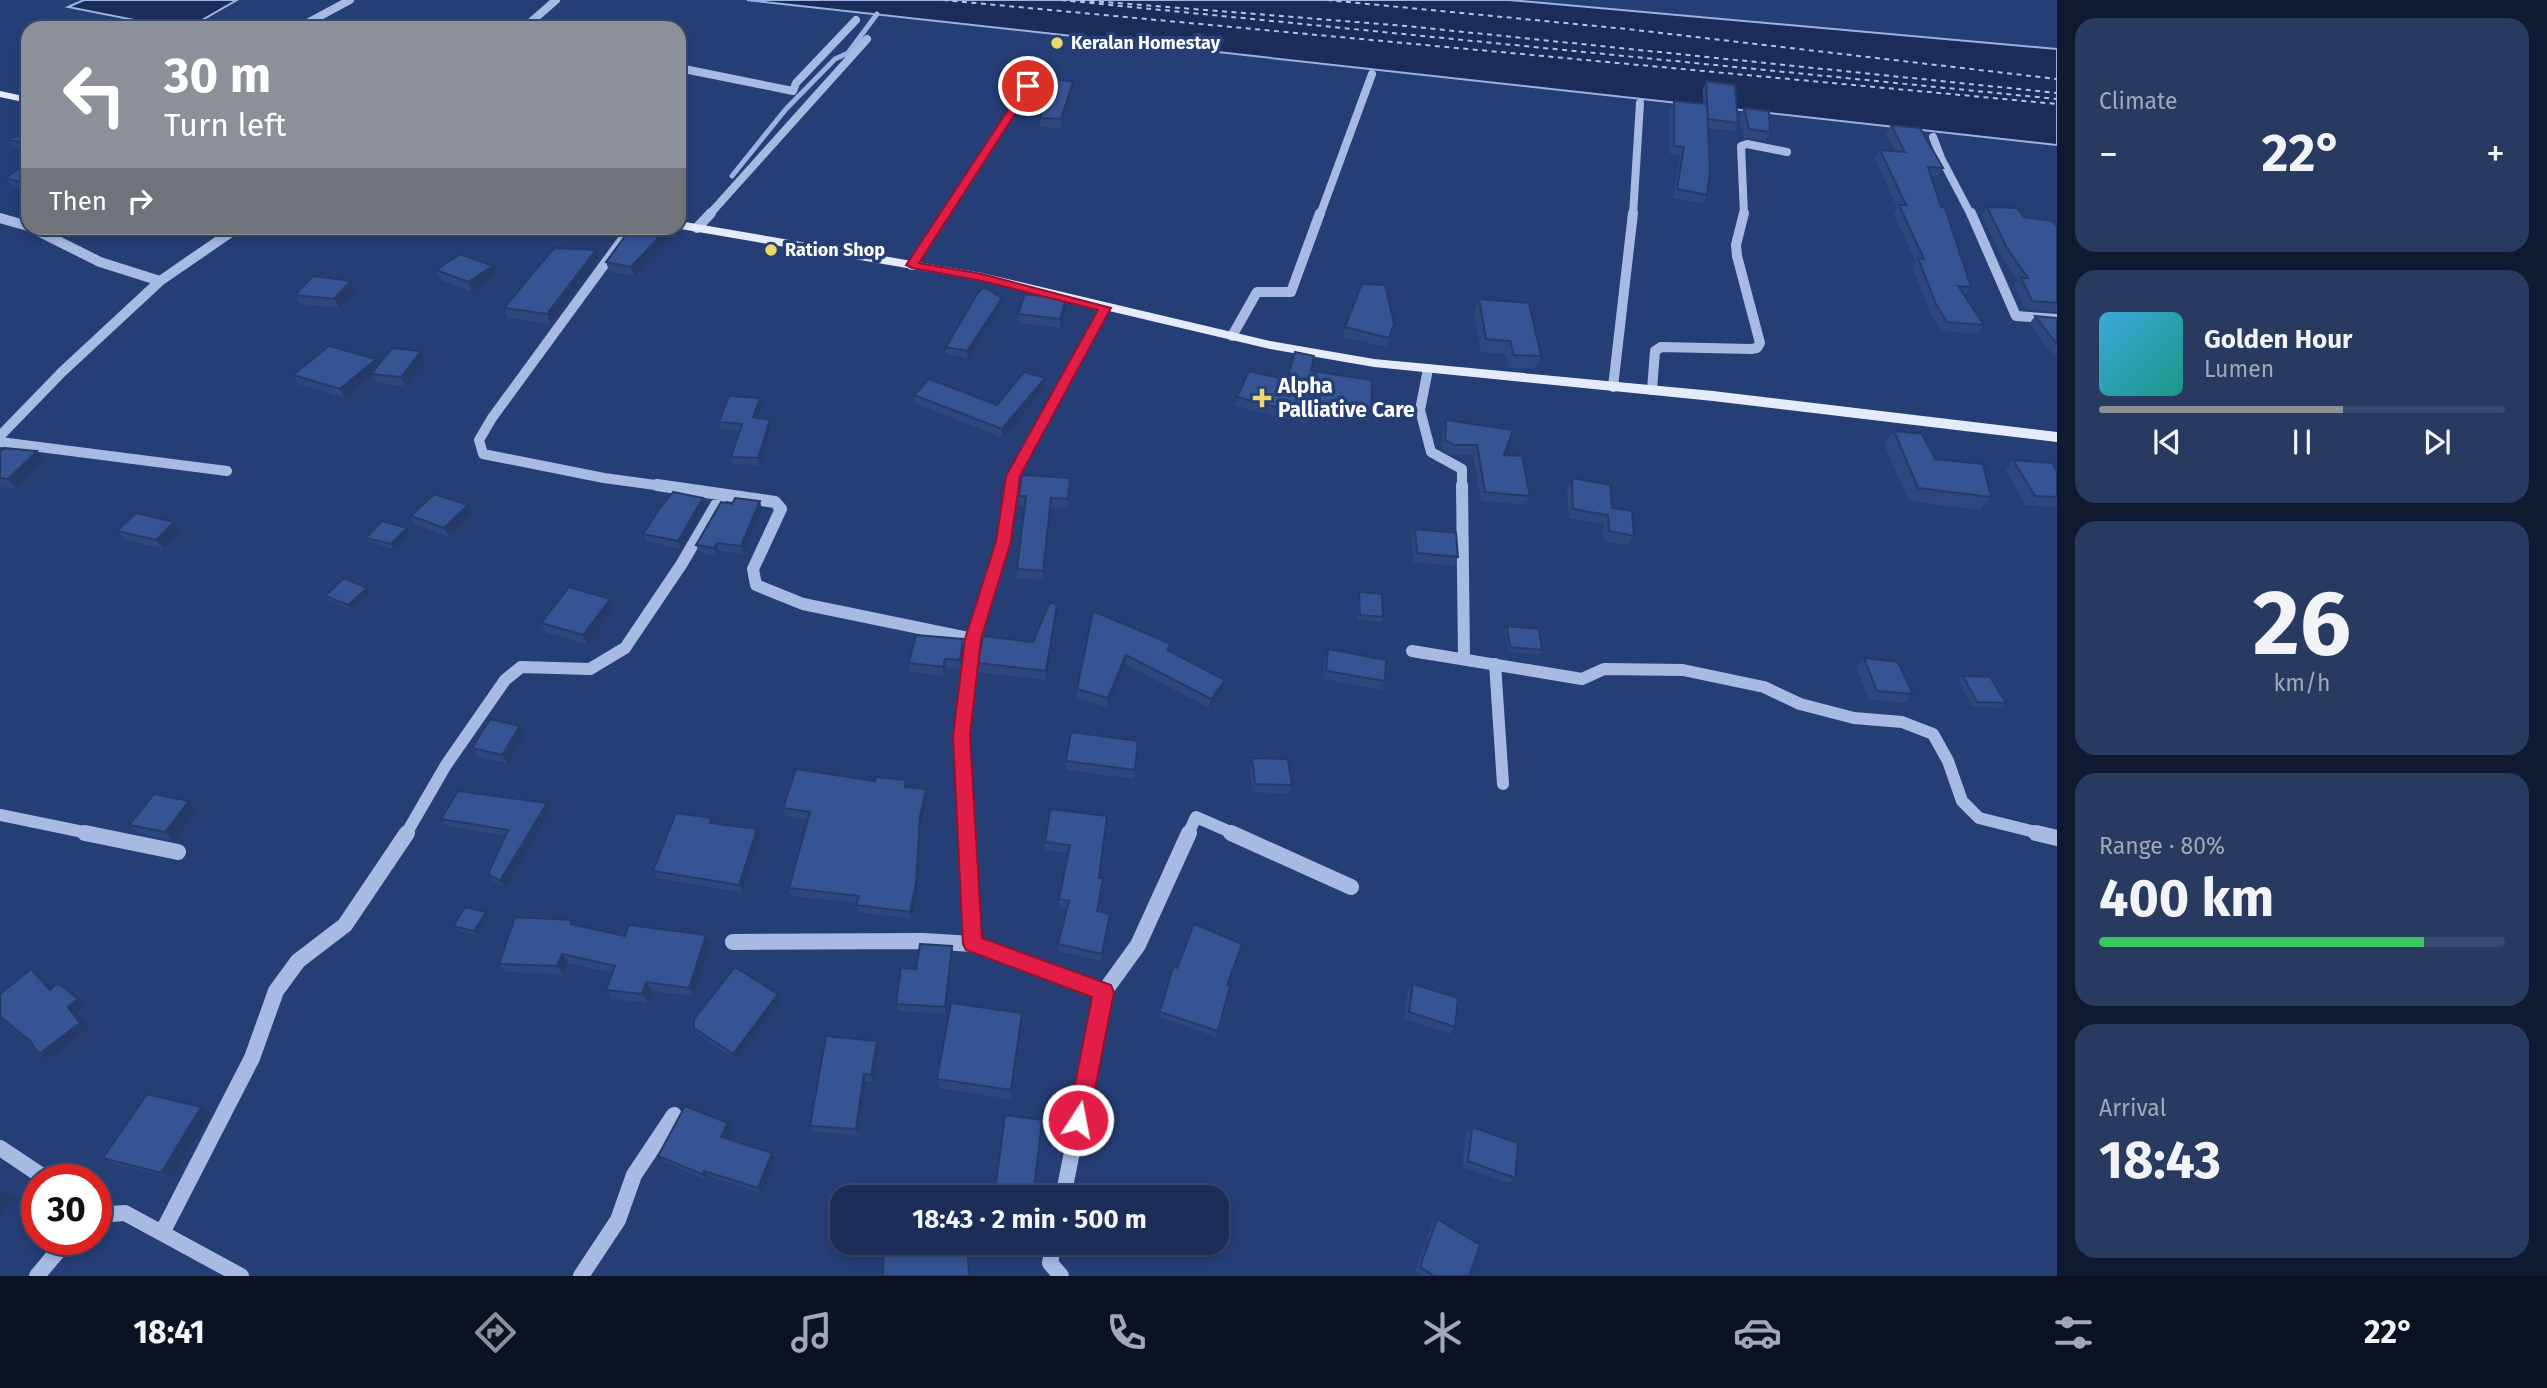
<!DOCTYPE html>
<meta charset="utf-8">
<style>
:root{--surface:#1c2e58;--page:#293a61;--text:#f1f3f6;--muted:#a0a8ba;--line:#3a4a6e;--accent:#8c9099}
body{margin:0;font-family:"Fira Sans",sans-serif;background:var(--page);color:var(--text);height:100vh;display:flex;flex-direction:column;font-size:26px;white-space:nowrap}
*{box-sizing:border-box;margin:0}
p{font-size:23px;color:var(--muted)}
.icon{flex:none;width:38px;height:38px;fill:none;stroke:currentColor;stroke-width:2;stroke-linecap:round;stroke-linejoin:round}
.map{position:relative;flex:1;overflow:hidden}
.drawer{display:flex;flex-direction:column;gap:18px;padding:18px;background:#0f1930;width:490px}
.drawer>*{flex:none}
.hud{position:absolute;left:21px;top:21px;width:665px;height:214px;border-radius:21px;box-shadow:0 4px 10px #0003,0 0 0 2px var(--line);background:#8c9099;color:#fff;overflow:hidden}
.speed{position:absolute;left:21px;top:1164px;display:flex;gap:14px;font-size:35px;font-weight:700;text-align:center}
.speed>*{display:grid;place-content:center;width:91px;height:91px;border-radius:50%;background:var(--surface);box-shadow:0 4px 10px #0003,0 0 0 2px var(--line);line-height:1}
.speed .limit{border:10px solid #d22;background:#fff;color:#111}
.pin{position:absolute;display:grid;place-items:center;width:60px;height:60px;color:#fff;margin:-30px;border:4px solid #fff;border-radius:50%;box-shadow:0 2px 7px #0007}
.me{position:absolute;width:77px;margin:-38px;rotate:11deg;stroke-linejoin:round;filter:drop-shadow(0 0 5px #0008)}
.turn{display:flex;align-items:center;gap:24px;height:147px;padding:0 28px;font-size:32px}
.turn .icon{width:91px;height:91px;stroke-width:2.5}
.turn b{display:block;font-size:49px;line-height:60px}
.then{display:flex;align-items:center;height:66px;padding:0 28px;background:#0003;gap:14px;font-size:26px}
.big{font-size:52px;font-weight:700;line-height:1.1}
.drawer .widget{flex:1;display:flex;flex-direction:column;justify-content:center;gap:10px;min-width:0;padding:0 24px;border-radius:21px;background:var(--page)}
.drawer .dial{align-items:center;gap:0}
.dial b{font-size:91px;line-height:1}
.song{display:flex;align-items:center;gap:21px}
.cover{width:84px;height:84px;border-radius:10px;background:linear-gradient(135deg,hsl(200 70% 55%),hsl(170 70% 35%))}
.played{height:7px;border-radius:4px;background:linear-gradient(90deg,var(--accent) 60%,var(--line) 60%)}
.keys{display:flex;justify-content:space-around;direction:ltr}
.heat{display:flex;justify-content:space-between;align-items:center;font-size:38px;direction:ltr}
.charge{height:10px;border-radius:5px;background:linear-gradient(90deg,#34c759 80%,var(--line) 0)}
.trip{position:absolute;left:830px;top:1185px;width:399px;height:70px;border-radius:21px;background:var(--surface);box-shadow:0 4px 10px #0003,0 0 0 2px var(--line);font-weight:700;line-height:70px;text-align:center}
.tab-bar{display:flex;height:112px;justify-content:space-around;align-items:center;background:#0b1223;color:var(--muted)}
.tab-bar .icon{width:49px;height:49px}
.tab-bar .on{color:var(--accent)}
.tab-bar b{font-size:32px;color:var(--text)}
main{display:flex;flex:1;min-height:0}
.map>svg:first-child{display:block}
.water{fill:#1a2c57;stroke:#9bb3e3;stroke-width:2}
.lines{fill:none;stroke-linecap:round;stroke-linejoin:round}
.stream{stroke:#9bb3e3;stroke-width:5}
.ferry{stroke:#b1c4ea;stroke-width:2;stroke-dasharray:5 4.5;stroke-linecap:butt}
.minor-far3{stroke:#a6bae2;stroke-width:8}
.minor-far2{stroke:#a6bae2;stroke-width:10}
.minor-far1{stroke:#a6bae2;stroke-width:12}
.minor{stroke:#a6bae2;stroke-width:16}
.major{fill:#e5ebfb;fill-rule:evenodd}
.wall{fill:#2e477e}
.shaded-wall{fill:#263a67}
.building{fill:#365393;stroke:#263a67;stroke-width:2}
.route{fill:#e11d48;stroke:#92132f;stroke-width:2}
.poi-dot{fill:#ebd76c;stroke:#253e76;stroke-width:2.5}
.labels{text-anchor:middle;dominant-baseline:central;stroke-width:7;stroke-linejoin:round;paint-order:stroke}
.far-poi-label{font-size:18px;font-weight:bold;fill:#fff;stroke:#253e76;text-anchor:start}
.poi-label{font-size:21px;font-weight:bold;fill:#fff;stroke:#253e76;text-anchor:start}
</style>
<main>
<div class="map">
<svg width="2057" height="1276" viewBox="0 0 2057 1276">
<rect width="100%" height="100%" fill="#253e76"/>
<path class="water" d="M84,0h153l-49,28h-13l-107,-21z
M747,0h762l548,49v96z"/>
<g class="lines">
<path class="stream" d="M732,176l54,-67 49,-50 13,-6 29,-39"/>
<path class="ferry" d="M943,0l1114,104
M1061,0l996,99
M1080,0l326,26 651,67
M1327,0l300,29 430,50"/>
<path class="minor-far3" d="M298,28l52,-28
M524,28l32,-28
M679,68l114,23 3,-8 60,-63
M1933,137l8,21 30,57
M709,215l158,-176
M945,215l83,-129
M1320,215l52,-141
M1633,215l7,-112
M1744,215l-3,-69 6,-2 40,8"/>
<path class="minor-far2" d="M1971,213l45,103 41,3
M0,218l28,8
M32,228l68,34 60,19
M631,228l-139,190 -13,22 4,14 121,24 66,9
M697,228l14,-15
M912,265l34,-52
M1232,336l25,-44h34l29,-79
M1428,369l-8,41 11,42 31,17v18
M1613,387l20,-174
M1652,390l3,-39 6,-4 90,2 6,-1 3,-5 -23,-87 -1,-11 8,-32
M0,436l62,-64 98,-91 77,-53
M0,442l227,29
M1011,487l2,-11 92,-168"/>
<path class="minor-far1" d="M657,485l118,17 6,7 -28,60 3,16 47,19 170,35
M1462,485l2,173
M1412,651l170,28 22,-10 79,1 81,17 36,17 54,14 48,4 31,12 15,27 14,40 17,17 64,16
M1495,664l8,120
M0,815l93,19
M406,834l40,-69 59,-85 16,-13 69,2 35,-21 56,-83 41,-70
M967,834l-5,-98 11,-97 30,-98 9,-56
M1188,834l8,-17 39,17"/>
<path class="minor" d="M85,833l93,19
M967,833l6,111
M1231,833l120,54
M2036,833l21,5
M733,942l190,-1 50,3 131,48 -41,205
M1104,992l34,-47 51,-112
M0,1148l48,32
M96,1215l29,-2 116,63
M162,1233l90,-175 24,-67 22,-30 47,-36 62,-92
M1054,1242l-4,21 11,13
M37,1276l31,-37
M581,1276l37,-56 16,-45 40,-60"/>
<path class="major" d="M0,91l28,6v6l-28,-6z
M679,221l303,52 288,68 104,18 339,32 344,41v10l-344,-41 -339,-34 -104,-18 -288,-68 -307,-53h4z"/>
</g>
<path class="wall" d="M1706,81l32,42 -3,8 -27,-3 -1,67 -4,9 -30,-6 7,-42 -10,-2v-44l4,-9 29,3v-15z
M1072,90l-11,38 -21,-1v-9z
M1744,108l26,24 -4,9 -22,-3 -5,-21z
M1891,125l52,43 -6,9 -6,-1 10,31 30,80 -6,8 19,30 -7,9 -36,-3 -11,-18 -18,-46 4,-5 -23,-49 4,-6 -22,-48 5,-9 15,1 -9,-17z
M28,130v21l-13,-4 -5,-7z
M28,162v28l-16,-5 -6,-7z
M1987,207l70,19v86l-32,-3 -11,-24 4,-4 -17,-25 -19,-41z
M666,237l-3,3 1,4 -30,32 -25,-5 -3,-9z
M599,259l-49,65 -42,-6 -4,-10z
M436,270l60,5 -24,17 -32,-12z
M351,281l5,9 -17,18 -39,-4 -5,-9z
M1002,298v7l-34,53 -22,-4v-7z
M1066,299v9l-6,20 -41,-5 -1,-9z
M1479,299l62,57 -6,13 -26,-1 -4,-14 -24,-2 -7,-40z
M2035,316l22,2v37h-4l-24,-31z
M1394,324l-8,23 -43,-10 2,-10z
M421,351l5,9 -20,26 -29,-3 -5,-8 -27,23 -47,-14 -5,-9 83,-16 3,6z
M1311,371l60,41 -3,9 -58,-8v3l-2,8 -73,-18 2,-9z
M1045,387l-42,51 -89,-35v-8l83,10z
M760,398l2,7 -5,12 14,10 -11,38 -27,-1 -2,-7 9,-26 -19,-2 -2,-7z
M1446,420l58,35 26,41 -4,9 -45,-4 -8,-46 -23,-1 -8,-5 1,-20z
M1894,431l41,28 56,38 -11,13 -72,-9 -24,-57z
M37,451l8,9 -28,29 -17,-2v-35z
M2013,460l44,11v36l-31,-2 -21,-36z
M1572,478l40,30 22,28 -6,9 -24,-4 -1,-17 -34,-6 -2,-31z
M1070,487l-3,21 -16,-1 -8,73 -26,-2v-9l8,-63 -6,-1v-9z
M732,504l30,5 -19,45 -24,-3 -2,5 -18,-4 -3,-7z
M468,505l5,9 -23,23 -34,-12 -5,-9z
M705,506l-24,43 -35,-8 -3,-7z
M174,522l8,9 -18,18 -39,-9 -8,-9z
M1415,529l43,28 -4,9 -41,-4 -1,-24z
M409,533l-15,16 -25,-7 -3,-4z
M367,588l3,4 -19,18 -23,-10 -3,-4z
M1359,592l24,25 -2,5 -23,-3v-23z
M614,608l-27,36 -42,-12 -4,-9z
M1093,611l130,78 -14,19 -84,-44 -18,43 -31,-9 1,-9z
M1057,614l-11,66 -68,-8v-9l55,-21z
M1507,626l35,24 -2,5 -32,-4 -3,-21z
M963,639v9l-2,21 -15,-1 -2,8 -33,-4 -2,-9z
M1328,649l57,32 -3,9 -59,-11 2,-21z
M1864,658l49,36 -9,9 -35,-3 -13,-33z
M1963,676l43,27 -5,5 -29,-2 -14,-26z
M520,726l5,8 -17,29 -31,-6 -5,-9z
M1138,741l-4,38 -68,-9v-9z
M1252,758l40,27 -3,9 -36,-2 -3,-25z
M927,797l-6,28 -3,65 -7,29 -53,-7 -1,-9 -65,-7 -3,-8 19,-68 -23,-4 -2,-8z
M189,801l9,9 -24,31 -35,-8 -10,-8z
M547,803l4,7 -45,77 -13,-6 -5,-7 18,-38 -59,-10 -6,-7z
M1050,809l49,69h4l-5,33 12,3 -9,47 -43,-10v-7l9,-36 -8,-1v-8l10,-46 -24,-3v-8z
M757,829l3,8 -18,56 -85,-15 -4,-7z
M486,912l3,4 -12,19 -20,-5 -4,-4z
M572,920l4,5 49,11 86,8 -17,52 -42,-5 -4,12 -36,-4 -6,-9 6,-17 -44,-10 -4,12 -58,-3 -7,-8z
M952,946l1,7 -7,61 -48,-3 -2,-7 20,-35z
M1173,967l54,18 -11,52 -57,-20z
M1413,984l42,43 -5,7 -46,-15 4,-28z
M781,1000l-45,60 -38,-26 -4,-6z
M1022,1023l-11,76 -72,-11 -2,-9z
M877,1041l2,6 -6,34h-7l-8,54 -45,-3 -3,-6z
M212,1113l-40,65 -57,-14 -12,-6z
M1042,1125l-9,72 -38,-1v-5z
M1472,1127l43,51 -6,5 -47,-16 4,-35z
M732,1129l-5,10 45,14 3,5 -13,35 -54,-17 -2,4 -43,-19 -5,-5z
M1437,1219l32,57h-47l-7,-5 17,-47z"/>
<path class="shaded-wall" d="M1073,81l-1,9 -11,38v-9z
M663,228l3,9 -3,3 1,4 -30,32 -3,-9z
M596,250l3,9 -49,65 -3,-10z
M493,266l3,9 -24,17 -4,-10z
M351,281l5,9 -17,18 -5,-9z
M1002,298v7l-34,53 -1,-7z
M1066,299v9l-6,20v-9z
M421,351l5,9 -20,26 -5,-9z
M376,359l5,9 -10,6 1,1 -27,23 -5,-9z
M1045,378v9l-42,51 -1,-9z
M760,398l2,7 -7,19 -2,-7z
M770,420l1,7 -11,38 -2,-7z
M37,451l8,9 -28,29 -9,-10z
M703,498l2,8 -24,43 -3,-8z
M1051,498v9l-8,73v-9z
M760,501l2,8 -19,45 -2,-8z
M468,505l5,9 -23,23 -6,-9z
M174,522l8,9 -18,18 -8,-9z
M407,528l2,5 -15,16 -3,-5z
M717,543l2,8 -2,5 -3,-8z
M367,588l3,4 -19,18 -3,-5z
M610,599l4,9 -27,36 -4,-9z
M1057,605v9l-11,66v-9z
M963,639v9l-2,21 -1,-9z
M1126,655l-1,9 -18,43 1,-9z
M945,659l1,9 -2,8 -1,-9z
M1225,680l-2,9 -14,19 2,-9z
M520,726l5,8 -17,29 -6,-8z
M926,789l1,8 -6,28 -3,65 -7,29 -1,-7 10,-95z
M189,801l9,9 -24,31 -9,-9z
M547,803l4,7 -45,77 -6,-6z
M757,829l3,8 -18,56 -3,-8z
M486,912l3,4 -12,19 -3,-4z
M706,935l5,9 -17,52 -5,-8z
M952,946l1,7 -7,61 -1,-7z
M562,954l6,9 -4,12 -7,-9z
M31,969l9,6 18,20 -8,-5z
M646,982l6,9 -4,12 -6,-9z
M58,983l9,5 19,16 -10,8 13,16 -41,31 -9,-5 29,-47z
M778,994l3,6 -45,60 -3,-6z
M1022,1013v10l-11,76v-9z
M877,1041l2,6 -6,34 -2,-6z
M864,1074l2,7 -8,54 -2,-6z
M201,1107l11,6 -40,65 -11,-5z
M728,1123l4,6 -7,14 -4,-6z
M772,1153l3,5 -13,35 -4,-5z
M704,1171l4,5 -2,4 -4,-6z
M0,1192l14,5 -14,18z"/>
<path class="building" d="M1051,80l22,1 -12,38 -21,-1z
M1706,81l29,4 3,38 -30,-4z
M1674,101l33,3 3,66 -3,25 -30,-6 7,-42 -10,-1z
M1744,108l25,3 1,21 -21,-3z
M1891,125l29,3 23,40 -15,-1 13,40 4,1 26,79 -13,-1 26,39 -37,-3 -11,-18 -18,-46 6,1 -25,-54h7l-26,-55 25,2z
M28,130v14l-18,-4z
M28,162v22l-22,-6z
M1987,207l30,1 7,9 28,4 5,5v77l-25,-2 -11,-23h7l-21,-30z
M631,228h32l-6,6 4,1 -30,32 -25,-5z
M554,248l42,2 -49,64 -43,-6z
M460,254l33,12 -25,16 -32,-12z
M313,276l38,5 -17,18 -39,-4z
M1362,284l23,1 9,39 -5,14 -44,-11z
M984,287l18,11 -35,53 -21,-4 31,-53z
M1025,294l41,5 -6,20 -42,-5z
M1479,299l50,4 12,53 -27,-1 -4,-14 -24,-2z
M2035,316l22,2v26z
M329,346l47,13 -36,30 -47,-14z
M392,348l29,3 -20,26 -30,-3z
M1295,352l19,4 -3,15 61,9 -1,32 -63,-8 2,12 -73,-19 12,-26 38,9z
M1024,372l21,6 -43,51 -88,-34 15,-16 68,26z
M729,396l31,2 -7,19 17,3 -12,38 -27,-1 11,-33 -23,-2z
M1446,420l67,10 -9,25 18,1 8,40 -45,-4 -8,-47h-23l-9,-5z
M1894,431l28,3 13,25 48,5 8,33 -73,-9z
M4,448l33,3 -29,28 -8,-1v-26z
M2013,460l39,3 5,8v26l-22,-1z
M1022,475l48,3 -2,21 -17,-1 -8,73 -26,-2 9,-73h-7z
M1572,478l38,7 2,23 20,3 2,25 -25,-5 -1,-16 -35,-6z
M673,492l30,6 -25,43 -35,-7 15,-23z
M434,494l34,11 -24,23 -33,-12z
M735,498l25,3 -19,45 -24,-3 -3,5 -18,-3 25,-43 11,2z
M136,513l38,9 -18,18 -39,-9z
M382,521l25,7 -16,16 -25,-6z
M1415,529l41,4 2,24 -41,-4z
M344,578l23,10 -19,17 -23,-9z
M569,587l41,12 -27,36 -42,-12z
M1359,592l23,2 1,23 -23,-2z
M1050,602l7,3 -11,66 -68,-8 5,-27 50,6z
M1093,611l78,33 -4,6 58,30 -14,19 -85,-44 -18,43 -31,-9z
M1507,626l32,3 3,21 -32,-3z
M916,635l47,4 -3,21 -15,-1 -2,8 -34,-4z
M1328,649l58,11 -1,21 -59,-10z
M1864,658l34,4 15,32 -36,-3z
M1963,676l27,1 16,26 -29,-1z
M490,719l30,7 -18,29 -30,-7z
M1071,732l67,9 -3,29 -69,-9z
M1252,758l36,1 4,26 -37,-1z
M796,769l79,12 1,-4 30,3 -1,7 21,2 -6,28 -4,66 -6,29 -54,-7 3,-9 -70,-8 21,-76 -27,-4z
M458,791l89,12 -47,78 -12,-7 20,-44 -67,-11z
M154,794l35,7 -24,31 -36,-7z
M1050,809l57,7 -8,62h4l-6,33 13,3 -8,40 -44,-10 11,-43 -10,-2 11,-54 -25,-3z
M676,813l36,5 -2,5 47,6 -18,56 -86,-14z
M465,907l21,5 -12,19 -21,-5z
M515,917l57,3 -1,4 54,12 4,-11 77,10 -17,53 -43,-6 -4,12 -36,-4 9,-24 -53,-12 -5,12 -58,-2z
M1194,924l48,20 -15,41 3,1 -12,45 -58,-19 13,-45 4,1z
M920,944l32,2 -7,61 -49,-3 5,-36 15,1z
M735,967l43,27 -45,60 -39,-26v-9z
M31,969l19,21 8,-7 20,16 -10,8 12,16 -41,31 -9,-13 -30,-25v-22z
M1413,984l45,14 -3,29 -46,-15z
M951,1003l71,10 -11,77 -74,-11z
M826,1036l51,5 -6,34 -7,-1 -8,55 -46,-3z
M147,1094l54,13 -40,66 -58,-15z
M685,1106l43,17 -7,14 51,16 -14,35 -54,-17 -2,3 -44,-18z
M1005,1115l37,5 -9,76 -38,-5z
M1472,1127l46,16 -3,35 -47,-17z
M920,1196v1h-24z
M1437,1219l43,26 -11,31h-35l-14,-9z
M884,1242h35v2l18,-2h30l2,34h-86z"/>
<path class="route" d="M1025,84l8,2 -114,177 63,11 129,34 -91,168 -9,65 -30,98 -11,97 12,202 129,47 3,7 -25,128 -3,8 -8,3 -7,-3 -3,-8 24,-123 -126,-47 -3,-6 -10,-208 12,-97 31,-98 10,-65 92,-166 -116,-29 -70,-13 -6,-3z"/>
<g class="poi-dot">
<circle cx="1057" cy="43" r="7"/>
<circle cx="771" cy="250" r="7"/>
<path d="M1258.5 387.5h7v7h7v7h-7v7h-7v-7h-7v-7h7z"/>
</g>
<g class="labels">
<g class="far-poi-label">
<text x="1071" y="43">Keralan Homestay</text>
<text x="785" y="250">Ration Shop</text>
</g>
<g class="poi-label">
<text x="1278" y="386">Alpha<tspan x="1278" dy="24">Palliative Care</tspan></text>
</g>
</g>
</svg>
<div class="speed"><div class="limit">30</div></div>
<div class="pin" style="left:1028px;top:86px;background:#d93025"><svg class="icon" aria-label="arrive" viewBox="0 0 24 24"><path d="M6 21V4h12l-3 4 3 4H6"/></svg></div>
<svg class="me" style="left:1078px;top:1120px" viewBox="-20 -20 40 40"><circle r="17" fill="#e11d48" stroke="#fff" stroke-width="3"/><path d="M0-11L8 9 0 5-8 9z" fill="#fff"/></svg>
<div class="trip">18:43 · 2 min · 500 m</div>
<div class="hud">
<div class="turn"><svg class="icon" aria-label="left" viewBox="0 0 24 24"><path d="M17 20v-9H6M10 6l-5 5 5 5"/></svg><div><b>30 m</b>Turn left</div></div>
<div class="then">Then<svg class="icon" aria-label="right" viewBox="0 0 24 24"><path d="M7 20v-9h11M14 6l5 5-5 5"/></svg></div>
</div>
</div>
<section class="drawer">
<div class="widget"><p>Climate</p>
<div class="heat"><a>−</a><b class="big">22°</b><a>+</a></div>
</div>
<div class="widget">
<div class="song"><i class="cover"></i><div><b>Golden Hour</b><p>Lumen</p></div></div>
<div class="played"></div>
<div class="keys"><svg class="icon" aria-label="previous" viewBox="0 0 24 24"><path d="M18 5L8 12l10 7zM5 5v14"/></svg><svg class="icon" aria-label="pause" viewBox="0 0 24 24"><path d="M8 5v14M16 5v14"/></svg><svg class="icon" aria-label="next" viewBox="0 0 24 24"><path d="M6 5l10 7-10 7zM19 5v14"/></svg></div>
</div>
<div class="widget dial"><b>26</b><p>km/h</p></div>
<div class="widget"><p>Range · 80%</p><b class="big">400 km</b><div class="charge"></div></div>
<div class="widget"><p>Arrival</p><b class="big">18:43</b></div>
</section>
</main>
<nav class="tab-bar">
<b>18:41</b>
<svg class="icon on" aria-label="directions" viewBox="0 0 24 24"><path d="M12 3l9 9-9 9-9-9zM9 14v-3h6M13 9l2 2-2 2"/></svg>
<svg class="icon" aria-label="music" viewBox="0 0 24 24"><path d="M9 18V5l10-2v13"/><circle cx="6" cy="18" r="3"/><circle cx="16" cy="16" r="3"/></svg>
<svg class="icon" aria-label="phone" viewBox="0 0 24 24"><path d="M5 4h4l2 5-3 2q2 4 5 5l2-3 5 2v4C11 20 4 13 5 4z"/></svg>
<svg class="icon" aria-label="climate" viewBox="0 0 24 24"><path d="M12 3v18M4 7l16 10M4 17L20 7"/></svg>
<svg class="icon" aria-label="car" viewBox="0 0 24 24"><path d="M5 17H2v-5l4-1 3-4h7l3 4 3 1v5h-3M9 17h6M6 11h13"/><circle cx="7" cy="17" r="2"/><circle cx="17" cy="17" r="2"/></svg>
<svg class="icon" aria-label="filters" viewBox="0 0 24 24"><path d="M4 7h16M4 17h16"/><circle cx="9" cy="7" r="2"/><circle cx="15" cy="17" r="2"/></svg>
<b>22°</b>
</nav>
